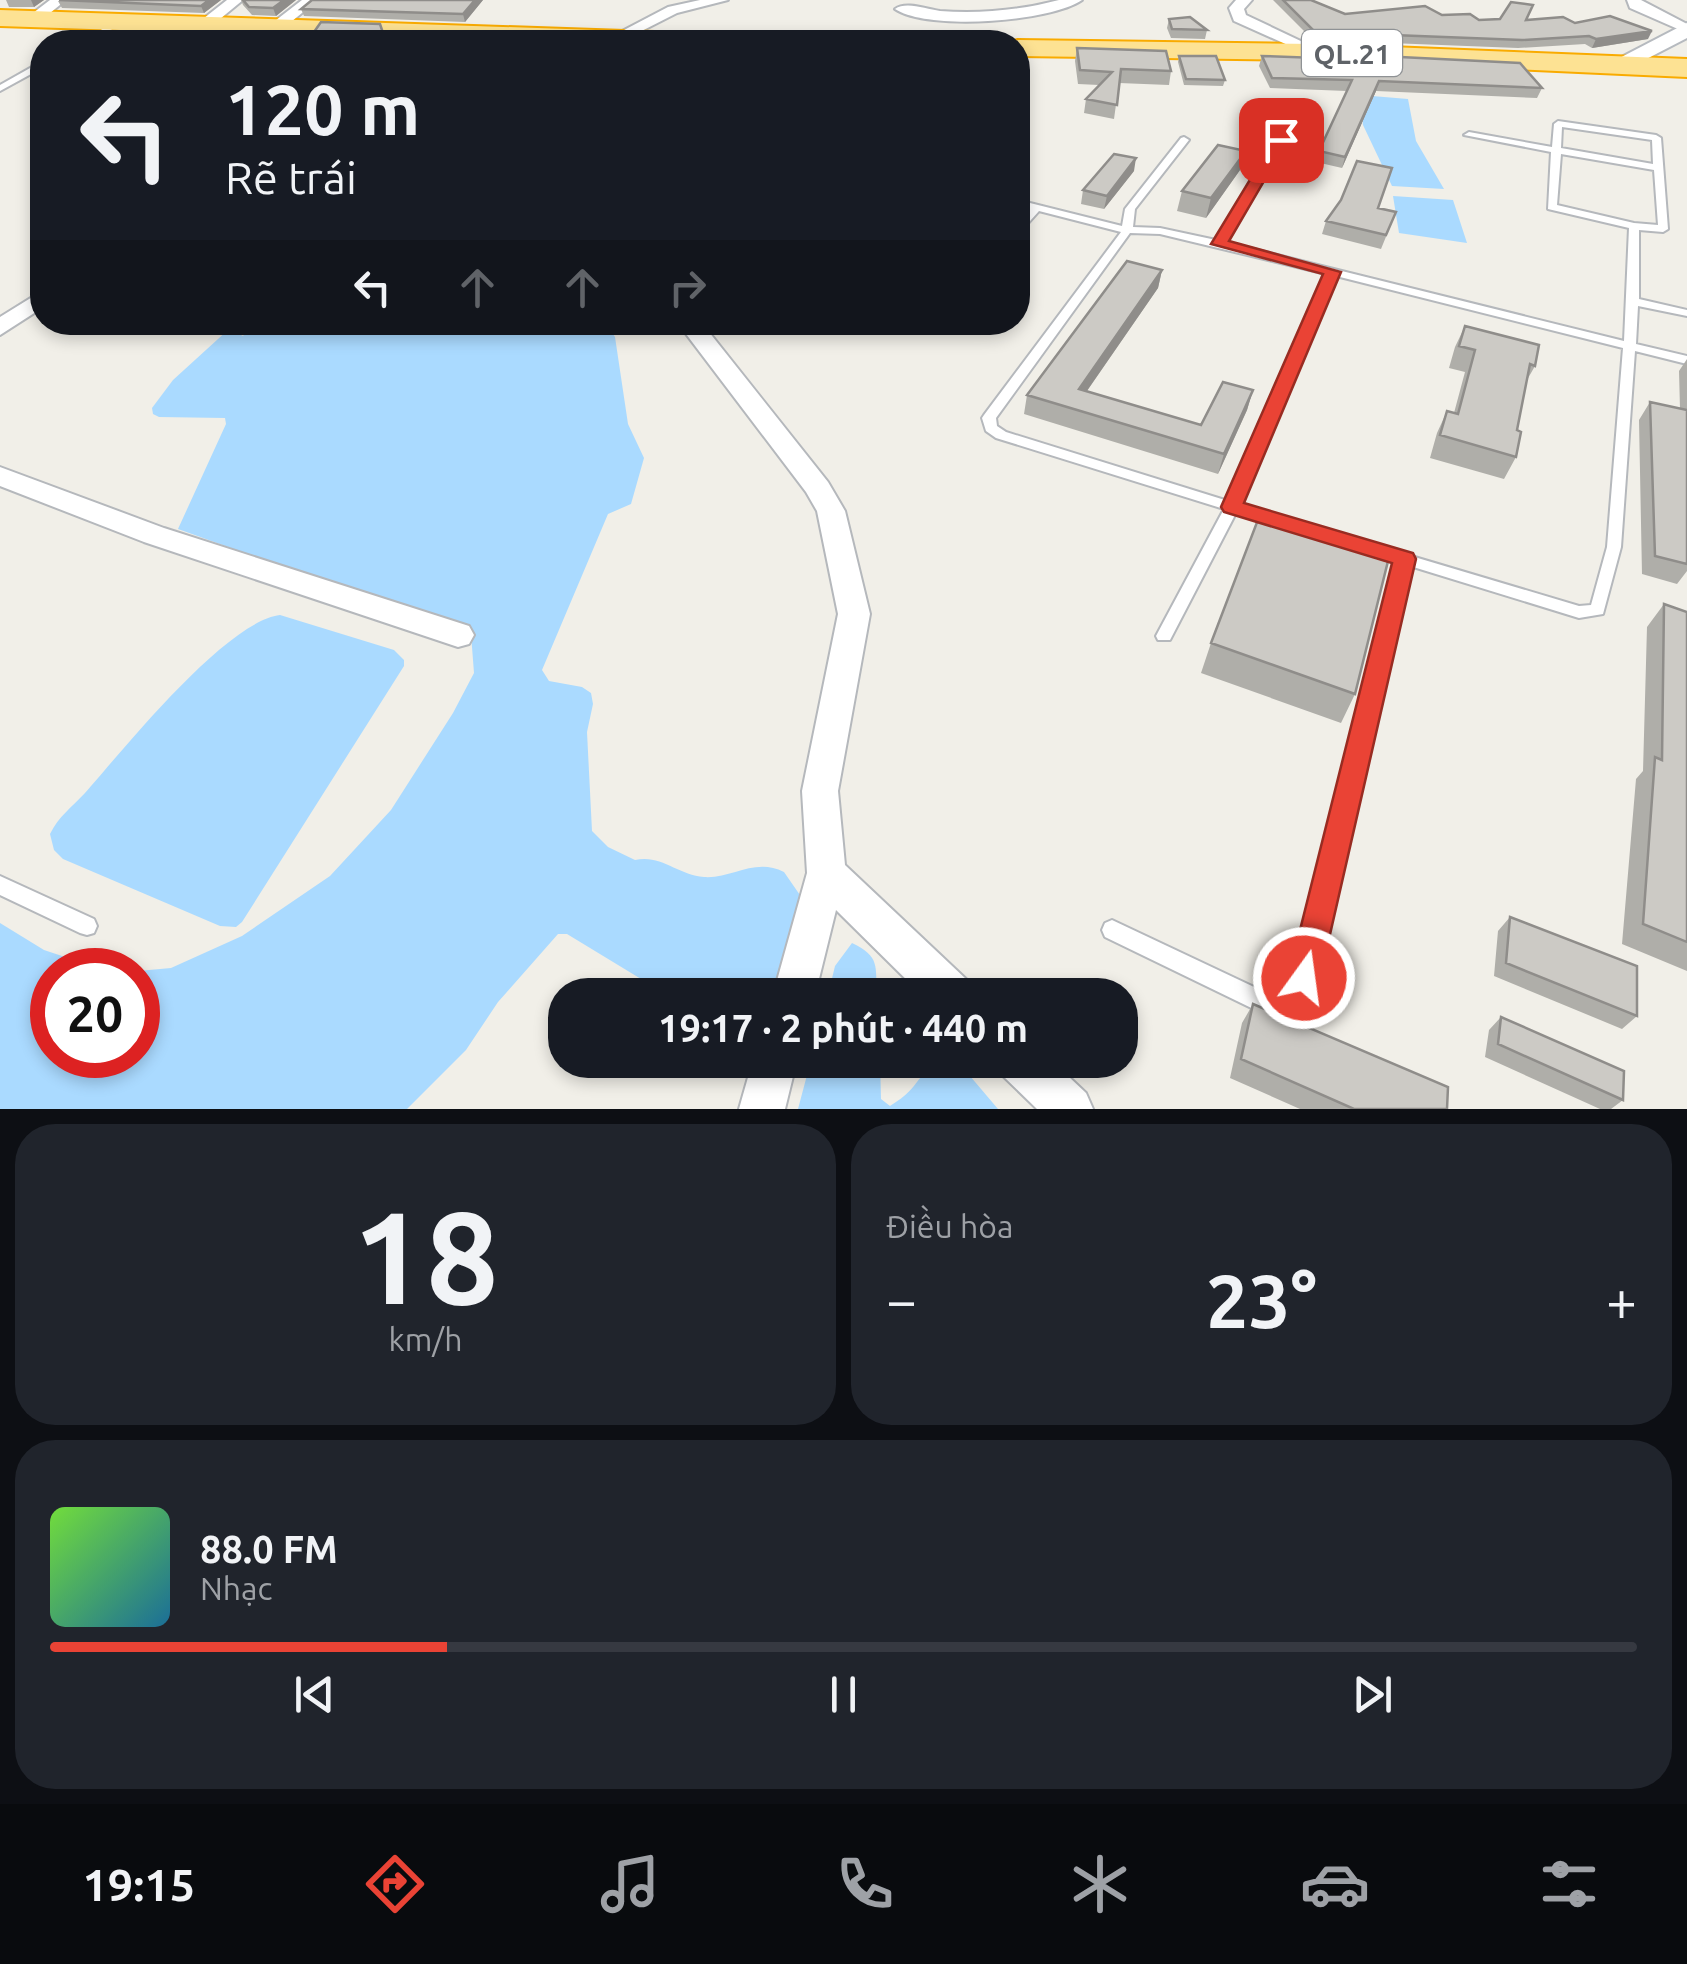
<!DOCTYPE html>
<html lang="vi">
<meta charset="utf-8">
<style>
:root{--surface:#171b24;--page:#20242c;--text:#f1f3f6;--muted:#9ea1a6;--line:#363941;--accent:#ea4335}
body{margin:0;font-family:Ubuntu,sans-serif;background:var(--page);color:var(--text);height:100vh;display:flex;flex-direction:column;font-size:38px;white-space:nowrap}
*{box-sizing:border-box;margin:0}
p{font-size:32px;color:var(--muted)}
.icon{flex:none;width:55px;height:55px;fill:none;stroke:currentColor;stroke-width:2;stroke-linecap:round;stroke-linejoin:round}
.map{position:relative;height:1109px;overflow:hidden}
.drawer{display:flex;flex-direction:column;gap:15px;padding:15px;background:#0d0f14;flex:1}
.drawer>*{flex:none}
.hud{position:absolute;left:30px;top:30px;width:1000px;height:305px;border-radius:40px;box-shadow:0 5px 15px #0003;background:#171b24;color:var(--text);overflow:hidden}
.speed{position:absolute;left:30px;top:948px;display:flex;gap:20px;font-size:50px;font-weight:700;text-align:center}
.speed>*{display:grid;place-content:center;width:130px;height:130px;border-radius:50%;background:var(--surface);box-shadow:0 5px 15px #0003;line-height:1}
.speed .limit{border:15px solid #d22;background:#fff;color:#111}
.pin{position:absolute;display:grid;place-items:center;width:85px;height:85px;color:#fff;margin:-42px;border-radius:20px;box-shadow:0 5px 15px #0006}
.me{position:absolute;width:110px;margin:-55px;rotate:14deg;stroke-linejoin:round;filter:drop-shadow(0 0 8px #0008)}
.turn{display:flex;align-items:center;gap:35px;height:210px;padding:0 30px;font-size:45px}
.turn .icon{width:130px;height:130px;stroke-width:2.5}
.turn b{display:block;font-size:70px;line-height:85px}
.lanes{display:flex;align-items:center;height:95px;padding:0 30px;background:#0003;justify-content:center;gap:50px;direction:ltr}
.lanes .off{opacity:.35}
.big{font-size:75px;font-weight:600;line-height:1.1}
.drawer .card{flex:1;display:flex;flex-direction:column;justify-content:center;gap:15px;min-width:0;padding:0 35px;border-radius:40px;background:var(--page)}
.drawer .dial{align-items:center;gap:0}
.dial b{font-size:130px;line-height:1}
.song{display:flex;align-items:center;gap:30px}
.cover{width:120px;height:120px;border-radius:15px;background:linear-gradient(135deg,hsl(100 70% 55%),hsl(200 70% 35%))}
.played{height:10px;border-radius:5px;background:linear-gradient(90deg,var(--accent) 25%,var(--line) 25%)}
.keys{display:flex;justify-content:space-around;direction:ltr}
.heat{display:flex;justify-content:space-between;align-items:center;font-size:55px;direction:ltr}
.drawer .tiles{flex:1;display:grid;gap:15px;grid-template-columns:1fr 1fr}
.card:last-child{grid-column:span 2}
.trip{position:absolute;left:548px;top:978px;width:590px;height:100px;border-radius:40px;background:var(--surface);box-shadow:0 5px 15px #0003;font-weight:600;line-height:100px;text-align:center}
.tab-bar{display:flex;height:160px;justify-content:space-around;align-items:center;background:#090b0e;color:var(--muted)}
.tab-bar .icon{width:70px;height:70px}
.tab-bar .selected{color:var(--accent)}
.tab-bar b{font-size:45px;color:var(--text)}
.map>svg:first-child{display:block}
.water{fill:#aadaff}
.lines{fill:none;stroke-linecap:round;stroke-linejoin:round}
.lane-casing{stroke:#b5b8bc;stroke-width:4}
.street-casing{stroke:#b5b8bc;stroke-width:4}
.secondary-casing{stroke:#b6babf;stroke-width:4}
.highway-casing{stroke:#f9ab00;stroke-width:4}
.lane{fill:#fff;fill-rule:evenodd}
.street{fill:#fff;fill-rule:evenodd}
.secondary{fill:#fff;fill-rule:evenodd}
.highway{fill:#fde293;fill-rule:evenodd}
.wall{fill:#afaea9}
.shaded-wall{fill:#8f8d8a}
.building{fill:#cccac5;stroke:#8f8d8a;stroke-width:2.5}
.route{fill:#ea4335;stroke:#982c22;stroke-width:2.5}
.labels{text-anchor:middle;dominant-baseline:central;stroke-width:8;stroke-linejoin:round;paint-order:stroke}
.shield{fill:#fff;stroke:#8f9295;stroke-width:2.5}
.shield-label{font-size:28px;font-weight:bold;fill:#5f6368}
</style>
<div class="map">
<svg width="1687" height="1109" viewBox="0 0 1687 1109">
<rect width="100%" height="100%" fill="#f1efe8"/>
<path class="water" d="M1360,95l48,4 8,42 28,48 -52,-3 -29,-61z
M1393,196l60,4 14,43 -68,-10z
M254,323h352l9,14 13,87 16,34 -13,46 -23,10 -66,156 7,11 33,6 9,6 2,11 -6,28 5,99 16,16 27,13c26,-6 43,15 69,17 28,2 51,-20 80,-5l27,39 -23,84h-138l-4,-13 -79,-48h-9l-60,68 -32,48 -59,59h-407v-186l44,27 60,20h-52v85h86v-84l33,-3 71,-32 88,-60 61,-66 62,-97 21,-40 -3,-39 -293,-105 48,-105 -1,-6 -66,-1 -6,-3 -1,-6 21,-28 56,-51 14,7z
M280,615l114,35 10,10v6l-162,256 -6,5 -16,-1 -157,-67 -9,-9 -4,-16c9,-18 21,-26 35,-41 38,-43 140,-171 195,-178z
M852,943c29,14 23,23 25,52h-49l7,-29z
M811,1060h69l1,39 9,7c46,-28 11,-40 80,-30l28,33h-200z"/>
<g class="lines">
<defs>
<path id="lane" d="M118,20l7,2 -36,20h-9z
M39,63h3v5l-42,23v-6z
M1558,121l98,14 5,3 7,91 -5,3 -24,-2v69l48,11v6l-49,-10 -2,38 51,12v8l-52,-13 -14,196 -18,67 -24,4 -169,-52 -96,412 -18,33 -26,6 -165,-80 -3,-7 3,-7 7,-3 159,75 11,-1 12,-20 102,-412 -160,-49 -66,127h-12l-2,-4 68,-127 -228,-71 -10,-7 -4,-13 2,-3 137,-183 -82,-21 -17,19 -4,1v-9l12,-13 -12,-3v-6l104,26 3,-17 56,-71 3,-1 5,3 -54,69 -2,18 27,1 56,12 60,-100 5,-3 5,3 -61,102 399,99 5,-113 -81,-19 3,-57 -87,-17 5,-3 83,15 2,-23zM1562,127l90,13 1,24 -92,-16zM1561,154l93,16 4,55 -24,-2 -77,-18zM1130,233l30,1 166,40 -98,227 -222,-69 -9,-6 -1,-8zM1336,276l287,72 -16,199 -16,58 -12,1 -339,-101z
M0,876l94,43 3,7 -3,7 -7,2 -7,-2 -80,-38z"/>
<path id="street" d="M50,0h16l-27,22h-10v-6z
M227,0h16l-34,28h-10v-6z
M302,0h16l-37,30h-10v-6z
M700,0h28l-51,13 -57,29 -15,-2 63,-33z
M1059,0h23c-32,22 -154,31 -187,9 11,-8 31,0 45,2 40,3 81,-1 119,-11z
M1236,0h16l-8,9 2,6 78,37 -14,3 -76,-34 -5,-13z
M1627,0h14l46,24v9l-57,-25z
M42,291v17l-42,27v-18z
M677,322h24l127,160 17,29 25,103 -32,177 7,74 122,115 6,15h-51l-86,-85 -21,85h-42l34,-122 -5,-82 36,-177 -21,-103 -11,-19z
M0,467l164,61 305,98 5,9 -5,9 -11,3 -314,-105 -144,-56z
M753,1060h44l-12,49h-46z
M997,1060h54l35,33 7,16h-56l-34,-33z"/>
<path id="secondary" d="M1687,23v15l-60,31h-16l-3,-5z"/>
<path id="highway" d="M0,10l713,24 14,8h-238l-489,-16z
M1018,40l298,4 371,15v18l-371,-17 -298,-4v-14h-10z"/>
</defs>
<use href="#lane" class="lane-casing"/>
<use href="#street" class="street-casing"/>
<use href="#secondary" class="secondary-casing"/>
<use href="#highway" class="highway-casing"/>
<use href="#lane" class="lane"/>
<use href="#street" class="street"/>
<use href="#secondary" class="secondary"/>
<use href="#highway" class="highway"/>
</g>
<path class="wall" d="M6,0h38l-10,7h-25z
M221,0l-17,13 -142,-5 -4,-7z
M241,0h55l-20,16 -24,-1 -9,-10z
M483,0l-18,22 -161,-6 -3,-7z
M1273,0h38l34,14 97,1 37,5h48l48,3 73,16 -56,9 -7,-4 -67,4 -205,-8z
M1169,19l38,11 -2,9 -34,-1 -4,-10z
M1077,48l94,23 -2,14 -50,-2 -5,36 -30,-6 2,-14 13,-14 -21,-1 -3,-23z
M1340,54l202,34 -5,10 -161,-7 -34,77 -26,-6 3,-11 28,-60 -77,-3 -11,-22 3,-10 77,2z
M1179,56l46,24 -2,6 -39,-1 -6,-23z
M1240,170l-34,48 -29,-7 5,-20z
M1134,171l-30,38 -23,-5 2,-14z
M1378,208l18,4 -15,37 -59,-15 4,-13z
M1162,270l-4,18 -71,103 114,34 52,-35 -6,20 -29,64 -194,-60 3,-19z
M1465,326l70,40 -8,14 -10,50 -1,27 -12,22 -74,-21 7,-25 10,-22 7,2 11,-41 -16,-4 6,-21z
M1687,359v212l-10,13 -35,-10 -3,-154 11,-18 30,7 -1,-38z
M1664,604l23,8v359l-65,-27 14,-165 7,-8 4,-144z
M1211,643l144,51 -14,29 -140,-50z
M1510,917l127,99 -15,13 -128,-53 4,-45z
M1253,1004l194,105h-147l-70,-31 12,-55z
M1501,1017l122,83 -12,9h-11l-115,-52 4,-27z"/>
<path class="shaded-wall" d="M31,0h13l-10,7z
M209,0h12l-17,13 -3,-7z
M284,0h12l-20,16 -3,-8z
M475,0h8l-18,22 -2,-8z
M1652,31l-4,8 -56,9 4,-9z
M1379,81l-3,10 -34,77 3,-11z
M1246,151l-6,19 -34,48 5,-20z
M1136,158l-2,13 -30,38 3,-13z
M1162,270l-4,18 -83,120 4,-19z
M1253,390l-6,20 -29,64 6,-20z"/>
<path class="building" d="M59,0h150l-8,6z
M243,0h41l-11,8 -24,-1z
M312,0h163l-12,14 -162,-5z
M1283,0h28l34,14 80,-8 17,9 28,-1 9,6 21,-1 11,-17 22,3 -7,15 37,-3 12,6 35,-7 42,15 -56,8 -7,-3 -67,4 -207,-8z
M1190,17l17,13 -35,-1 -3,-10z
M321,22l59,2 6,18h-79z
M441,39l48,1 -1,2h-48z
M662,40l30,2h-75l1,-1z
M1077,48l89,3 5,20 -50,-2 -4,36 -31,-6 26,-27 -32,-2z
M1340,54l180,9 22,25 -163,-7 -34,76 -26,-6 33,-71 -80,-2 -10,-22 82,3z
M1179,56h37l9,24 -39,-1z
M1218,145l28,6 -35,47 -29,-7z
M1114,154l22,4 -29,38 -24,-6z
M1357,161l35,7 -14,40 18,4 -10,23 -60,-14 15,-21z
M1127,261l35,9 -83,119 122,36 22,-43 30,8 -29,64 -197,-59z
M1465,326l74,19 -4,21 -5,-2 -13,66 4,2 -5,25 -76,-22 7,-24 11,3 17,-64 -16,-4z
M1650,402l37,8v154l-32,-8z
M1259,517l130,40 -34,137 -144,-51z
M1664,604l23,8v330l-44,-18 12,-167 7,3z
M1510,917l127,49v50l-131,-53z
M1253,1004l195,83 -1,22h-93l-113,-50z
M1501,1017l123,54 -1,29 -125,-56z"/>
<path class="route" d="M1281,136l7,4 -59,101 112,31 -97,231 169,50 3,6 -96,419 -5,11 -11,5 -12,-5 -4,-11 104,-415 -168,-51 -3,-5 102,-233 -112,-30 63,-104z"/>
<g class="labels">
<rect class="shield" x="1302" y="30" width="100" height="46" rx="8"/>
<g class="shield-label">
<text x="1352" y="53">QL.21</text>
</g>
</g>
</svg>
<div class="speed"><div class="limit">20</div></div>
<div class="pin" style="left:1281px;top:140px;background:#d93025"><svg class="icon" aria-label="arrive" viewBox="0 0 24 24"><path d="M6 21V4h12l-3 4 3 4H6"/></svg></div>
<svg class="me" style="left:1304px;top:978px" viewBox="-20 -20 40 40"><circle r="17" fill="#ea4335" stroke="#fff" stroke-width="3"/><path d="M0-11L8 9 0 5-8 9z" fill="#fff"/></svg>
<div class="trip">19:17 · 2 phút · 440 m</div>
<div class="hud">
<div class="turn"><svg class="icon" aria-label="left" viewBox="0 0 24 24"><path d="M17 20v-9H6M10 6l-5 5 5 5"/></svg><div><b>120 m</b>Rẽ trái</div></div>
<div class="lanes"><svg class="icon" aria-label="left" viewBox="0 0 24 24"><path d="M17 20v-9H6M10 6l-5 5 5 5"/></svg><svg class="icon off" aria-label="ahead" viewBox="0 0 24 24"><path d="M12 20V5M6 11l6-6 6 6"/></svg><svg class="icon off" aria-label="ahead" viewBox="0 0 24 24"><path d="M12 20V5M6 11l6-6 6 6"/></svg><svg class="icon off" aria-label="right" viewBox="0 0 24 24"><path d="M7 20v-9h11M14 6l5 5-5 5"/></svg></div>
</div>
</div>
<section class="drawer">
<div class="tiles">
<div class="card dial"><b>18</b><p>km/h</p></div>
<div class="card"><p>Điều hòa</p>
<div class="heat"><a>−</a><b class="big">23°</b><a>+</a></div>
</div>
<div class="card">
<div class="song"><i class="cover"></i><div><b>88.0 FM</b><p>Nhạc</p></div></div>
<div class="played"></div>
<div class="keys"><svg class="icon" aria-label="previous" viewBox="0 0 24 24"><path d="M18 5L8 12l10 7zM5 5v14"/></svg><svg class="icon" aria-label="pause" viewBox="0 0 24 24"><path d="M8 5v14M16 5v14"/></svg><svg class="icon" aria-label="next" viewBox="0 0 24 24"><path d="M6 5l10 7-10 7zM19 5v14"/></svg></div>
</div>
</div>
</section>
<nav class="tab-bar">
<b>19:15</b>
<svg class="icon selected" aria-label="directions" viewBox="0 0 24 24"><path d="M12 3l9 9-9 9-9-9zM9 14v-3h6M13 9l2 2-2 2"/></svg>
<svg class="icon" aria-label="music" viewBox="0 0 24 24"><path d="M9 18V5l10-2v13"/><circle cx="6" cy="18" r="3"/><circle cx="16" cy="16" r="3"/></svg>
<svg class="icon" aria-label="phone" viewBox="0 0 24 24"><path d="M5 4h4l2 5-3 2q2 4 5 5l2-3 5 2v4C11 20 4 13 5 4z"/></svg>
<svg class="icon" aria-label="climate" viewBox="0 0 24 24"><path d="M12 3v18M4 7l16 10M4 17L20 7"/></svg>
<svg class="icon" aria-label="car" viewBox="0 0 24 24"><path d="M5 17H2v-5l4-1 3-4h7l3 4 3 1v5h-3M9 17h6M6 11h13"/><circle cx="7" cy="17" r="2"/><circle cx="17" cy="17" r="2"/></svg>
<svg class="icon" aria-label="filters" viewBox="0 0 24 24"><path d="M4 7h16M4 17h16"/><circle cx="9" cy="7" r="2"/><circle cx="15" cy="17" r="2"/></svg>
</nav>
